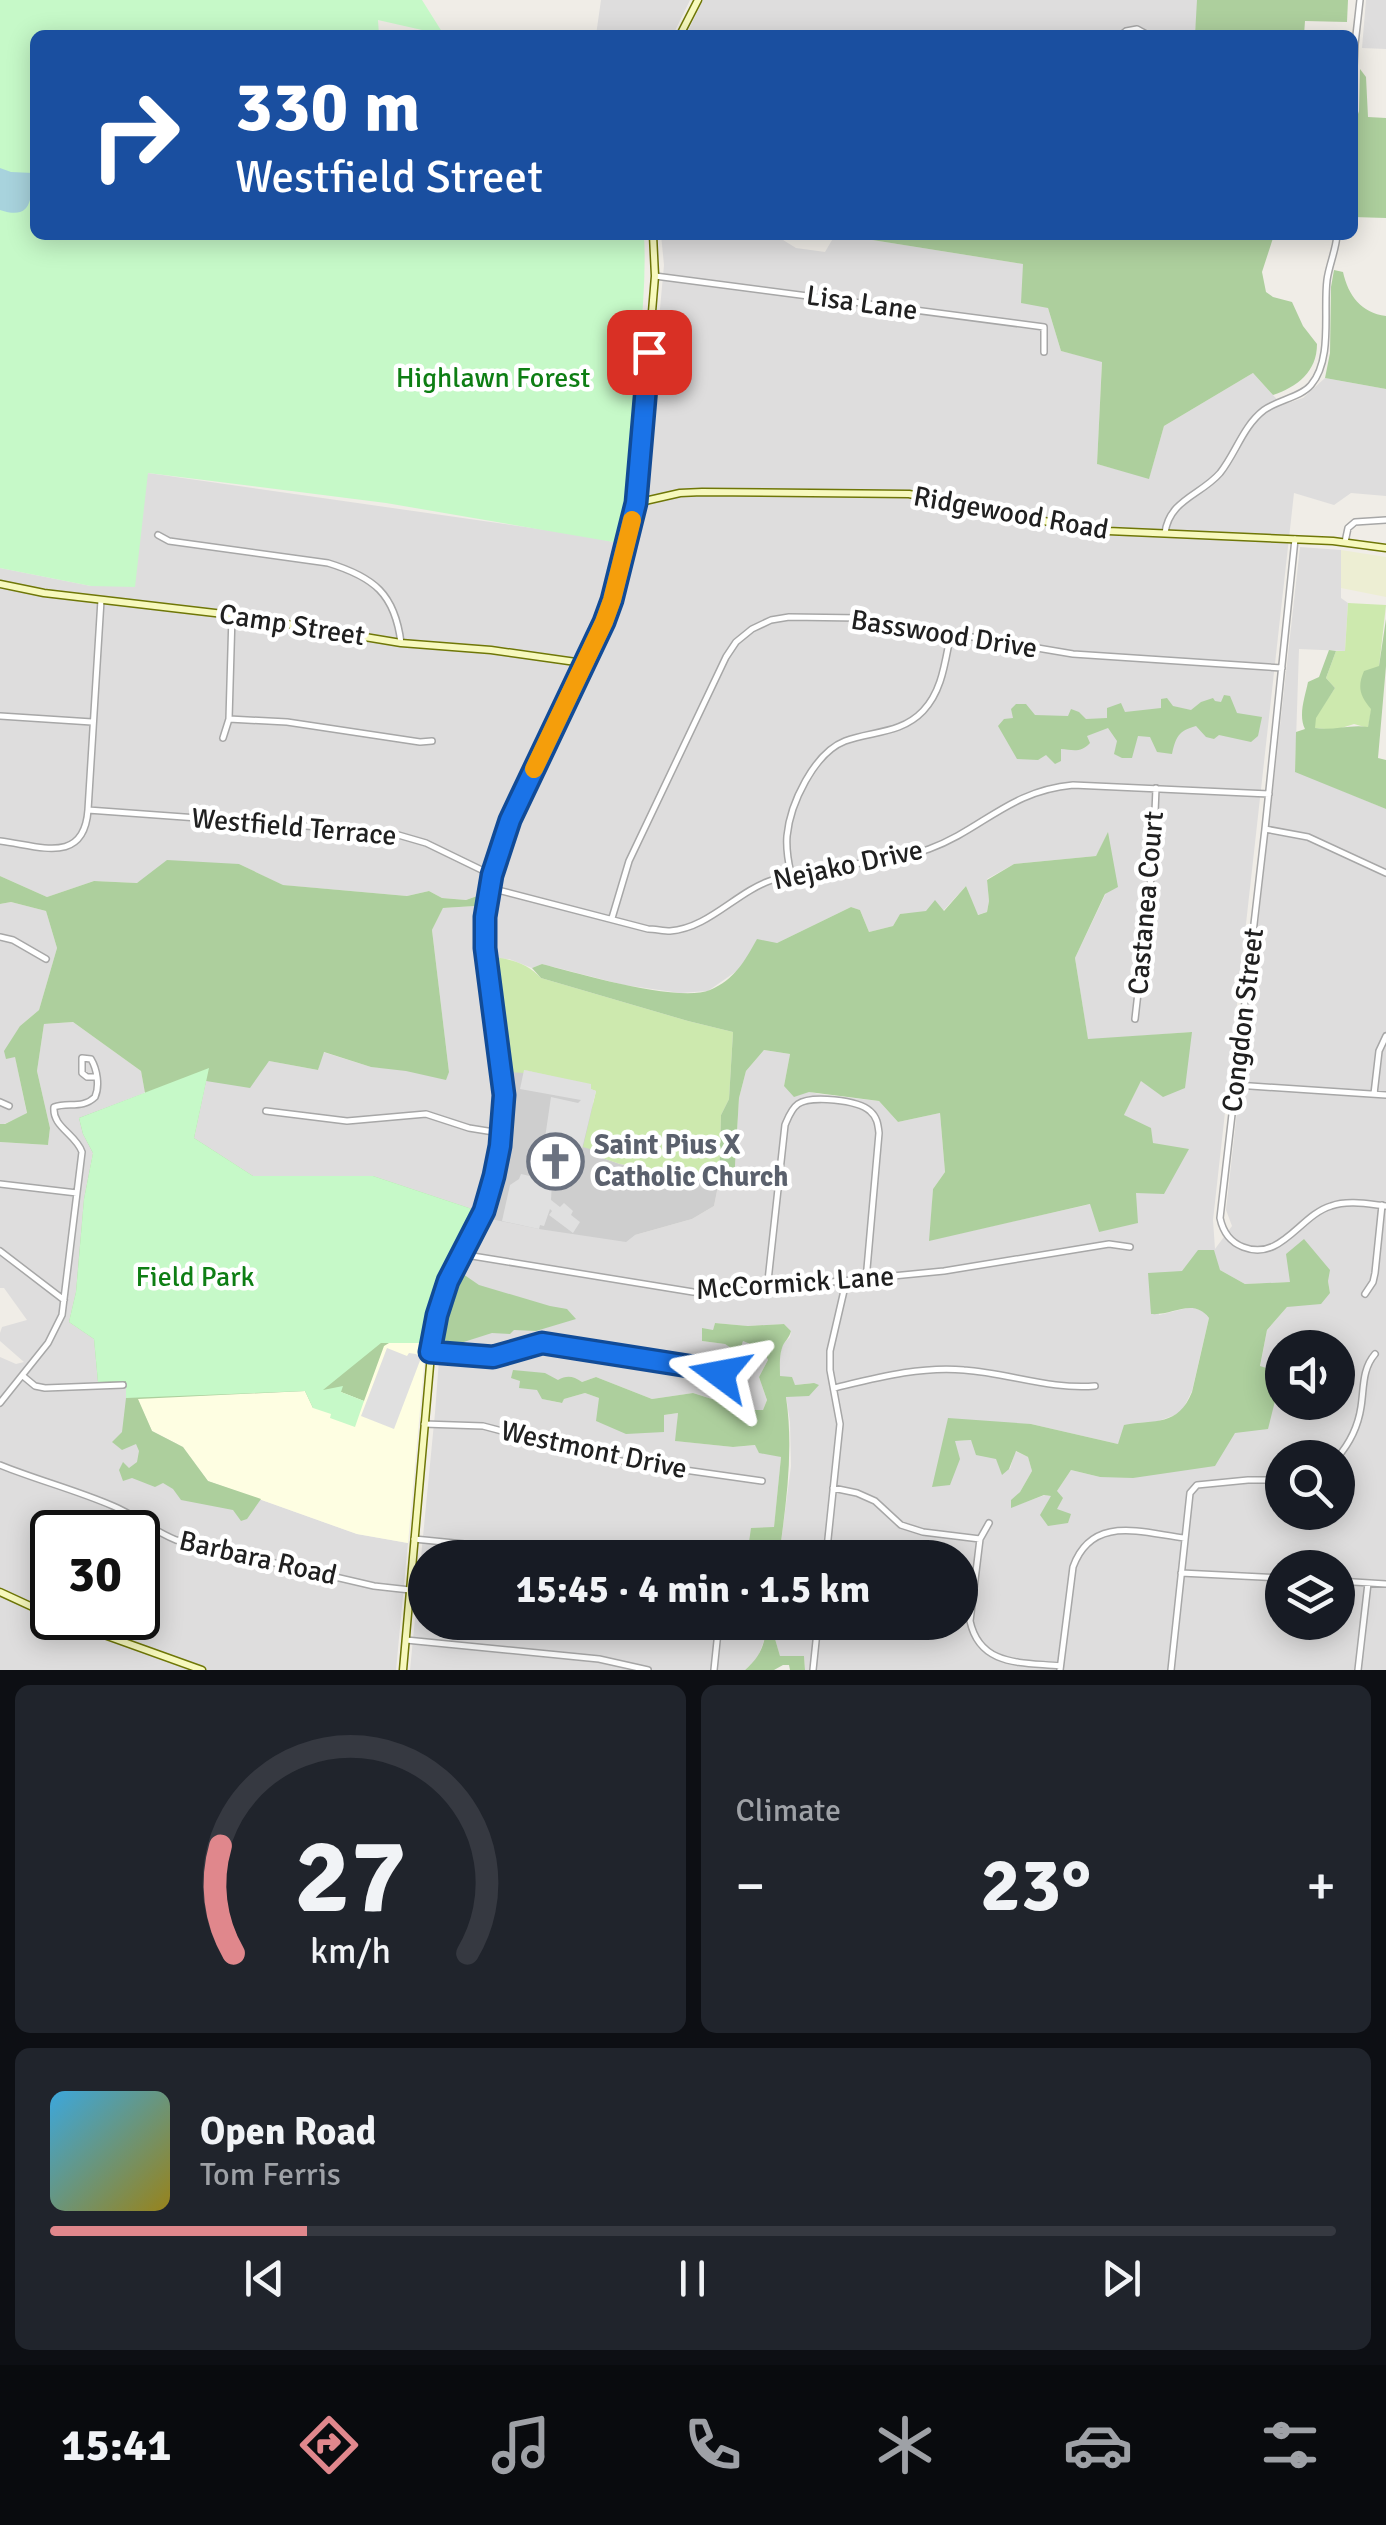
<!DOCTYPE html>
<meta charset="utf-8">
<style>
:root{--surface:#171b24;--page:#20242c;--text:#f1f3f6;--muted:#9ea1a6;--line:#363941;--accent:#e0878c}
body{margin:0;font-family:Signika,sans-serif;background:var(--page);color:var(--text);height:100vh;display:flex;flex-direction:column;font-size:38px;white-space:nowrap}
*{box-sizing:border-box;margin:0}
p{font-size:32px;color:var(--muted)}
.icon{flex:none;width:55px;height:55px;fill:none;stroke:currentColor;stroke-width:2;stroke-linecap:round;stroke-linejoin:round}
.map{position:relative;height:1670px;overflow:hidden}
.panel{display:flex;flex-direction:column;gap:15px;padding:15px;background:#0d0f14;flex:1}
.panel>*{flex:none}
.guide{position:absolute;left:30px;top:30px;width:1328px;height:210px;border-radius:15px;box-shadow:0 5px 25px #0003;background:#1a4fa0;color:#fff;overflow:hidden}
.tools{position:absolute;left:1265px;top:1330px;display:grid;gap:20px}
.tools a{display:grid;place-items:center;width:90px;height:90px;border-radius:50%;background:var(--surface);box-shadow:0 5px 25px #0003;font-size:50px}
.speed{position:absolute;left:30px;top:1510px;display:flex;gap:20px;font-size:50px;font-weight:700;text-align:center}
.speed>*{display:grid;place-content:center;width:130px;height:130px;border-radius:50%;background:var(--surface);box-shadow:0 5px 25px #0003;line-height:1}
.speed .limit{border:5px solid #111;border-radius:15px;background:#fff;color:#111}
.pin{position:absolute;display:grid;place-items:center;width:85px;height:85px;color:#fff;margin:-42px;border-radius:20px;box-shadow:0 5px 15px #0006}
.me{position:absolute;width:110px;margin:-55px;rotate:283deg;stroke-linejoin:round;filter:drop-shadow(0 0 8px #0008)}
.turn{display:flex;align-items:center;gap:35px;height:210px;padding:0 40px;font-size:45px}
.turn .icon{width:130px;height:130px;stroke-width:2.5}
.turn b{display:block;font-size:70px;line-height:85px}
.big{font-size:75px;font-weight:700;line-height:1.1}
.panel .card{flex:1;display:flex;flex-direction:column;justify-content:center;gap:15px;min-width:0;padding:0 35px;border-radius:15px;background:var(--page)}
.panel .dial{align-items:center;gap:0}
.dial svg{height:260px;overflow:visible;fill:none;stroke:var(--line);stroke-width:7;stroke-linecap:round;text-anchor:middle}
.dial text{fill:var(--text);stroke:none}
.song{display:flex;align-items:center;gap:30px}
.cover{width:120px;height:120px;border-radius:15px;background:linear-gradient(135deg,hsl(200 70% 55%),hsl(50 70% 35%))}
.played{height:10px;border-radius:5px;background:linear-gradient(90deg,var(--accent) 20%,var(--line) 20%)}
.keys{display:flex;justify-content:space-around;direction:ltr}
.heat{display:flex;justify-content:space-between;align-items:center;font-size:55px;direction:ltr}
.panel .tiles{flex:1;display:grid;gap:15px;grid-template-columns:1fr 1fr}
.card:last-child{grid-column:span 2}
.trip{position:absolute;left:408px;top:1540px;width:570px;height:100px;border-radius:50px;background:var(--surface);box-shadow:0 5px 25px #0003;font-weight:700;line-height:100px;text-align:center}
.menu{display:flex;height:160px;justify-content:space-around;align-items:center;background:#090b0e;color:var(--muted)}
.menu .icon{width:70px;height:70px}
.menu .selected{color:var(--accent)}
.menu b{font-size:45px;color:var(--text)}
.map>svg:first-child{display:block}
.residential{fill:#dedddd;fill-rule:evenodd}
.education{fill:#fefee2}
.religious{fill:#cecece}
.farmland{fill:#edeed3}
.grass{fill:#cde9ae}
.forest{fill:#adcf9d}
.park{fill:#c6f9c8}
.parking{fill:#e0e0e0}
.water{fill:#a8d3dd}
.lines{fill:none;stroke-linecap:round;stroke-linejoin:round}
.street-casing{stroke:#a7a7a7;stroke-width:8}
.secondary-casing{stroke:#6f7707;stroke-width:9}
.street{stroke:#fff;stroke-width:5}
.secondary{stroke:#f7f9bd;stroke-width:6}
.route-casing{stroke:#114b97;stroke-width:25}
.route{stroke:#1a73e8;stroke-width:18}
.slow{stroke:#f59e0b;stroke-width:18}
.labels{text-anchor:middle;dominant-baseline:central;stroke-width:9;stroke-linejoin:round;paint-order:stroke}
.street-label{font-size:28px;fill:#202020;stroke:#fff}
.park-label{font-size:28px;fill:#0e7e14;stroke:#fff}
.worship-label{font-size:28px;font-weight:bold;fill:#5b616d;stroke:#fff;text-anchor:start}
</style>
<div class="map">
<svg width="1386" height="1670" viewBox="0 0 1386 1670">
<rect width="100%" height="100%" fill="#f0ede7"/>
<path class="residential" d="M601,0h89l-17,35h-77z
M703,0h494l1,2 -3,33h-509z
M1366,0h20v49l-24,-1z
M661,235h114l21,13 29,4 10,-17h6l182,29 25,44 13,43 41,10 -5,103 52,14 15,-52 89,-53 29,32 21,-7 22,-20 61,11v107l-35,-3 -17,12 -40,-12 -81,727 2,29 17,-23 -6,-16 74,-663 41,3v48l7,5 -3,48 -46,-2 -4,122 91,38v861h-581l-1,-14h-24l-7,-24v-9l187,-1v-64l-181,-1 12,-91 -1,-44 -4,-26 27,-13 -18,2 -15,-9 -1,-14 3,-17 8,-8 1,-6 -7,-7 -36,2 -33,-3 -2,7 -11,11 23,3 14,8 4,-11 18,2 7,17 -9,17 8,23 -4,10h-18l-25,-14 -1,5 -26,-8 -41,6 -56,-22 -14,5 -62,-1 18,9 5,9 18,4 3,-4 21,-6 14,5 65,34v-17l14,-2 -2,28 57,6 23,-2 25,12 -7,71 -7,29 -342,1v64l342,1 -2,15 -8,21 -12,11h-335l25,-257 5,-67 14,-58 32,-70 149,17 57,-16 22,-13 5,-25h15l5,-83 7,-27 18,-21 26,4 -6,32 35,8 60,7 19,21 42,-9 5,59 -12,17 -3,51 161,-36 8,28 37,-39 16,-50 -28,-28 17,-34 50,-49 -103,8 -13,-82 31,-65 2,-59 -12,22 -82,8 -27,15 2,22 -2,11 -10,3 -11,-29 -23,25 -43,3 -7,12 -24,6 -9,-22 -9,-3 -74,36 -69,48 -28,2 -56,-8 -82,-21 -10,4 -23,-9 -29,-1 15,130v32l-2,37 -18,53 -102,-34h-120l-59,-38 12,-58 63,-19 49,9 5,-18 48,15 78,5 -17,-142 11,-22 32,-2 4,-11 -13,5 -24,-2 -13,-7 -22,5 -125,-11 -43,-21 -102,19 -43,-2 -47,16 -47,-21v-308l91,18 57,-113 440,63 50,12 26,-283zM1220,1270l25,14 83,-3 2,12 -43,14 -20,23 -7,37 22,6 -6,18 -41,42 -135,44 -29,-7 -14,21v18l-6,-13 -6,-1 -33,12v-7l8,-8 12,-21 -4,-14 -13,-6 -5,18 -39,-29 -16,1 76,-17 87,20 19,-21 19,-1 19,-7 7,-4 10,-20 17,-73 -6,-7 -12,-4 -32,8 -11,-41zM1282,1348h56v54h-56zM1282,1458h56v54h-56zM1282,1568h56v54h-56z
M11,902l35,9 11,37 -18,62 -19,16 -5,30 12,58 -23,10h-4v-220z
M73,1022l68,49 4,21 -62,42 10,18 -9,47 -8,93 -7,30 25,17 4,42h28l82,100 149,53 51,9 -12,127h-396v-313l16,7 8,-2 -24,-21v-8l2,-6 25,-7 -23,-32h-4v-146l48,3 2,-17 -13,-57 7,-47zM52,1532h86v86h-86z"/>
<path class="education" d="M381,1343h45l-18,200 -51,-9 -149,-53 -25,-34 -31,-16 -15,-33 168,-7z"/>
<path class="religious" d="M524,1070l67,14 6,72 23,8 99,17 -5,25 -22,13 -57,16 -9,7 -87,-13 -53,-11 15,-47 3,-17 5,-43 -2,-40z"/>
<path class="farmland" d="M1341,550l45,7v40l-45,-9z"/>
<path class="grass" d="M1348,603l38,2 -7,62 -11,61 -14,-4 -19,6 -20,-2v-10l20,-30 -9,-10 10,-27h9z
M493,957c19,2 35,7 48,21l147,43 45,11 -4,67 -8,16 -2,66 -99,-17 -24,-8 1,-5 -14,-4 13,-56 -6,-2 1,-4 -67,-15v3l-15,-1z"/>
<path class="forest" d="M1197,0h151l-1,22 -42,-1 -1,14h-109z
M1360,69l6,8 2,40 18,1v100l-33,-1v-88l6,-18z
M841,235h433l-12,37 4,20 7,5 19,5 11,24 14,18c0,28 -20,43 -44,51l-20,-22 -89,53 -15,53 -52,-15 5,-102 -41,-11 -13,-43 -27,-5 2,-39z
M1334,270l9,2c5,23 18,41 43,44v73l-61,-11 5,-25 1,-66z
M1386,619v47l-8,92 8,2v49l-91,-37 1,-40 9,-3c-7,-14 0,-32 3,-47l11,-5 10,-27 7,1 -10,27 9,10 -19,30 -1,10c18,3 35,-4 53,-1l3,-18c-11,-13 -14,-22 -7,-38l15,-5z
M1224,695l6,1 7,17 25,4 -4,19 -7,6 -32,-7 -5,4 -8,-2 -10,-11c-18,5 -20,11 -24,28l-15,-2 -7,-15 -12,-1 -6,22h-10l-8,-4 3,-13 -9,-13 -21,8 3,7c-9,10 -17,7 -29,6v12l-6,3 -9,-9 -8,5 -21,-1 -19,-33 6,-7 9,-1 -2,-9 5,-5h10l9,11 33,1 3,-7 8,3 7,7 21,-1v-10l14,-5 4,9 36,-4v-9l6,-1 6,8 18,4 10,-8 12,-4 2,3 6,1z
M1108,832l10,55 -13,7 -30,64 13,81 104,-7 -7,56 -22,9 -22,-16 -17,34 27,13 2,15 36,6 -25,45 -28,-1 2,30 -39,9 -9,-28 -161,37 4,-52 12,-17 -5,-59 -42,9 -19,-21 -70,-9 -15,5 -10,-11 6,-32 -26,-4 -18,21 -7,27 -5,84 -15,-1 2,-66 8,-16 4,-67 -45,-11 -147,-43 -9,-10 10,-4c35,9 136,39 168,26 24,-10 35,-29 47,-51l20,4 74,-36 9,3 9,22 24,-6 7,-12 26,-3 9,-11 9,11 22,-25 12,29 9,-3 2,-11 -2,-21 27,-16 82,-8z
M167,860l72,4 44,21 124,11 22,-5 13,7 24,2 14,-5 -5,11 -32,2 -11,22 17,142 -3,8 -40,-9 -35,-4 -47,-15 -6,18 -49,-9 -19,27 -44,-7 -12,57 59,38h120l102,34c-26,47 -40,80 -49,133h-37l-5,3 -20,55 -23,-9 -28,16 -8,-17 -167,8 14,32 31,16 25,34 53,18 -14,20 -6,2 -8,-11 -52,-10 -8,-11 -10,-6 -8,4 -23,-9 -9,3 -4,-11 4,-8 6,6 8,-6 2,-11 -3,-7 -14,6 -10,-8 10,-10 4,-34v-16h-28l-4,-43 -25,-17 7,-30 8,-93 9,-46 -10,-19 -4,-16 66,-25 -4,-22 -68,-49 -29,2 -7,47 13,57 -2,17 -48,-3v-18h5l22,-11 -12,-56 -9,2 -2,-8 16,-25 19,-16 18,-62 -11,-37 -35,-9 -11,2v-28l47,21 47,-16 43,2z
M1304,1239l26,31 -2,11 2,12 -9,11 -34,3 -20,23 -7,36 22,7 -14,56 -33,4 -20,33 -82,12 -33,-1 -29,-7 -14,21 6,7 -6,11 14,5 -3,9 -20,3 -8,-11 11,-19 -7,-1 -33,13v-8l9,-8 12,-21 -4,-14 -12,-6 -7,18 -7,6 -6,-16 -20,-4 -5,-15 -16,1 5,18 -10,26 -18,2 16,-69 83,6 87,20 6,-19c31,-6 54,2 68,-33l17,-74c-16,-21 -36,-2 -58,-4l-3,-41 34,-2 16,-21h16l6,20 25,14 45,-2 -4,-28z
M463,1274l16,11 71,21 17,3 9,10 -40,12 -22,-1 -4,4 -18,-1 -44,14 -6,-10z
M715,1323l33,3 36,-2 7,7c-2,8 -7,10 -9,17 -3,9 -2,19 -2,28l12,1 3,8 19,-2 5,2 -10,11 -23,1c8,54 0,106 -7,160h-12v-3l-18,-12 2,-14 23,-1 7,-70 -22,-4 -4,-8 -22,2 -58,-6 3,-28 -14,2v17l-38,2 -30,-13 3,-23 -14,-5 -21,6 -2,4 -20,-4 -5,-9 -18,-2 1,-7 -9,-3 2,-8 32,3 13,7c9,-5 15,-4 24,2l14,-5 56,22 41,-6 25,8 2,-5 18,5 7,9h18l4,-10 -8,-23 9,-17 -7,-16 -8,1 -10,-4 -4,12 -14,-9 -23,-3v-13l11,2z
M767,1623h6v9l7,24h24l1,14h-15l-1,-5h-6l-9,5h-29c16,-14 20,-26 22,-47z"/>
<path class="park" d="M0,0h422l22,35 -66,-15 1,15h-344v200h609c2,36 -1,72 -4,108 -4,67 -11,133 -21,200l-233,-40 -238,-30 -13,114 -44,-1 -91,-18z
M209,1068l-15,70 59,38h120l102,34c-26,47 -40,80 -49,133h-45l-58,47 20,-4 -2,6 23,9 -9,26 -25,-9 1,-4 -18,-6 -8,-17 -179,7v-17l-28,1 -4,-43 -25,-17 7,-30 8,-93 9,-46 -10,-19 -4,-16z"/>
<path class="parking" d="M524,1070l67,14v5l5,2 -14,58 -8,4 -30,-8 7,-48 27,6 3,-3 -61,-11z
M521,1174l31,7 -1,19 9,7 4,-4 9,8 -2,4 9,7 -7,11 -24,-18 3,-4 -2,-2 -6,17 -4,-1 -1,4 -37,-8 8,-36 9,-6z
M387,1348l20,8 2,-3 7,1 5,4 -27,71 -33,-13z"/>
<path class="water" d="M0,168l11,4 22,1c-2,25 0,48 -33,37z"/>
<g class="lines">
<defs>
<path id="street" d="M1121,35l5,-4 11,-2 11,6
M1352,109l3,-65 5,-44
M655,276l389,51v25
M1165,533c4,-33 36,-38 55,-60 16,-20 23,-47 44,-63 14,-10 37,-13 47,-25 22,-26 12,-74 16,-105 2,-15 9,-30 10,-45
M158,535l11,6 159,22c46,14 67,31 73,80
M1295,539l-30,290 -45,389c3,14 10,24 23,29 38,15 57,-32 88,-41 17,-6 37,-2 55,0
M1345,542l3,-14 7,-6 31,-2
M0,716l92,6
M229,719l58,3 133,20 12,-1
M223,738l6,-19 3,-104
M88,810l300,22 38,11 66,32
M1265,829l43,8 78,36
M0,841c40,5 84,24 88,-31l13,-210
M791,874c-3,-13 -5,-25 -4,-38 3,-32 27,-83 58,-95 27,-10 56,-7 78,-30 20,-21 22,-51 28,-78
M490,888l158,41c7,0 15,2 22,2 39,-3 66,-39 102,-51 50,-18 106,-13 157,-31 54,-20 80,-58 144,-64l196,9
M612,918l17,-57 97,-204 10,-15 16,-13 19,-9 18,-3 71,1 213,36 209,14
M0,937l13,3 33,19
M1135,1019l18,-159 3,-72
M1236,1085l150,10
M1374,1094l5,-43 7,-15
M0,1102l9,4
M266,1111l81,10 79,-7 43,14 31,5
M0,1184l77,9
M0,1251l64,49
M460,1254l233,38 24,1 227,-22 165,-27 21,3
M767,1290l18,-165c3,-7 6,-16 13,-21 13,-9 60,-4 72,7 7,6 8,13 9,22l-13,147
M1365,1294l8,-12 2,-9 7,-68
M430,1352l63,5 49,-14 179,28
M720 1373a11 11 0 1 1 22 0a11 11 0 1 1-22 0Z
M23,1376l12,10 10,2 78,-3
M834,1388c42,-10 86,-22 130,-18 44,3 87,20 131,16
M0,1403l48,-60 14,-28 20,-163c-6,-18 -30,-25 -28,-45 14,-5 29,2 41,-10 5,-11 2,-28 -4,-38l-9,-1v15l5,4h10
M424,1424l59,2 124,33 155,22
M1337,1458c13,-15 21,-31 24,-51 3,-19 1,-38 14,-53
M0,1465c37,15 76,25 113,41 22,9 40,25 63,34l198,46 36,4
M833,1488l24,5 18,8 26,24 22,7 57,7
M989,1523l-9,16 -10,82c10,46 52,41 90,45
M414,1539l194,19
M826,1558l14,-134 -10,-54v-19l16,-69
M1181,1573l101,5
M1338,1581l48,3
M406,1640l193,19 49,11
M714,1670l5,-48
M813,1670l5,-48
M1060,1670l13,-103c19,-53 69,-34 112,-29
M1171,1670l19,-177 7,-8 51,-5h34
M1358,1670l10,-87"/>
<path id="secondary" d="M680,35l18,-35
M636,503l44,-10 22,-1 207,2 160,32 39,5 225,10 53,7
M0,584l44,9 188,22 169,28 90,7 92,13
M0,1592l52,24
M57,1618l145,52
M403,1670l29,-327 16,-62 31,-60 12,-32 6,-26 6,-47 -1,-38 -17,-130v-31l4,-30 8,-30 13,-37 94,-198 13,-41 19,-78 19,-227 -2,-41"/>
</defs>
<use href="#street" class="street-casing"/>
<use href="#secondary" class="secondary-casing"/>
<use href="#street" class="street"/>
<use href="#secondary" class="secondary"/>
</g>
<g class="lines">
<defs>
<path id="route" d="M649,352l-13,151 -24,97 -8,22 -94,198 -18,55 -7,42v31l19,147 -4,51 -6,30 -10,35 -36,70 -11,34 -7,37 63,5 49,-14 178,28v3"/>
</defs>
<use href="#route" class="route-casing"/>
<use href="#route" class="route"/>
<path class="slow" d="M534,769l70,-147 8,-22 20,-80"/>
</g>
<defs>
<symbol id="church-ring" viewBox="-11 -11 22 22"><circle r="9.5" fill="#fff" stroke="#6b7280" stroke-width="1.5"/><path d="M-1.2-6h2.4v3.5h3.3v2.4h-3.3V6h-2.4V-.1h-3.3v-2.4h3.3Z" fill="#6b7280"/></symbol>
</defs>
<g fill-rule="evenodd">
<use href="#church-ring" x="524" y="1130" width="63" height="63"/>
</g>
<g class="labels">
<g class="street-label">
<text transform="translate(862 303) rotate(8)">Lisa Lane</text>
<text transform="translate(1011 513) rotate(10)">Ridgewood Road</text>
<text transform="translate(292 625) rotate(9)">Camp Street</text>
<text transform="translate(944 634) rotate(9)">Basswood Drive</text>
<text transform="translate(294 827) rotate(5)">Westfield Terrace</text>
<text transform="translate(848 865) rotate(-12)">Nejako Drive</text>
<text transform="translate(1146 903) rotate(-85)">Castanea Court</text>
<text transform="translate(1243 1020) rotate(-83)">Congdon Street</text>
<text transform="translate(795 1283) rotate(-4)">McCormick Lane</text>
<text transform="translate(594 1450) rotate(12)">Westmont Drive</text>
<text transform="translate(258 1558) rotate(13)">Barbara Road</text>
</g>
<g class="park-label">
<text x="493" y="378">Highlawn Forest</text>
<text x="195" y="1277">Field Park</text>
</g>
<g class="worship-label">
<text x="594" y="1145">Saint Pius X<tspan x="594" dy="32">Catholic Church</tspan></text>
</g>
</g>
</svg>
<div class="tools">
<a><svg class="icon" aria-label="sound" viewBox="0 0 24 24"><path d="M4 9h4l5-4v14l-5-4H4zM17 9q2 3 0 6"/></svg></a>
<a><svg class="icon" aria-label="search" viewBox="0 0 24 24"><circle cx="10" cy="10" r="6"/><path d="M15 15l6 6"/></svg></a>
<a><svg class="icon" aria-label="layers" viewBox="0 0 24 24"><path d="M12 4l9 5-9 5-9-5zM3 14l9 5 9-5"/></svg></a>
</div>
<div class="speed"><div class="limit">30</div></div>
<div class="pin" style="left:649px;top:352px;background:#d93025"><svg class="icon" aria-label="arrive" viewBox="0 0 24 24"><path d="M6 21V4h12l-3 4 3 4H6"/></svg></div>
<svg class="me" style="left:720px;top:1374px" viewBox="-20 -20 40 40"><path d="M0-17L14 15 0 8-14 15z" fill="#1a73e8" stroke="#fff" stroke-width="4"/></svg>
<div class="trip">15:45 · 4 min · 1.5 km</div>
<div class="guide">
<div class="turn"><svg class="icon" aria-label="right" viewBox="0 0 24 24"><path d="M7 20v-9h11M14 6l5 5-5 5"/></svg><div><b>330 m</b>Westfield Street</div></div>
</div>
</div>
<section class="panel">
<div class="tiles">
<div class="card dial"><svg viewBox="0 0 100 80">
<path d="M14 69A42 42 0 1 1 86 69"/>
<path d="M14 69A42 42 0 0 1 10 36" stroke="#e0878c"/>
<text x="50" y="56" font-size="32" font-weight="700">27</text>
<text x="50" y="72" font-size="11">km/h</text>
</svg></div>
<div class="card"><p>Climate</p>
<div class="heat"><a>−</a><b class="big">23°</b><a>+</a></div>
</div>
<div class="card">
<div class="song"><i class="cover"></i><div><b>Open Road</b><p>Tom Ferris</p></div></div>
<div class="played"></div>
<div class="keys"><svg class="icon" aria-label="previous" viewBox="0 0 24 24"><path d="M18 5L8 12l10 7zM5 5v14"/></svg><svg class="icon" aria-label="pause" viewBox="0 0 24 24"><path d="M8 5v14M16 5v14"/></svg><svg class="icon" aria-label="next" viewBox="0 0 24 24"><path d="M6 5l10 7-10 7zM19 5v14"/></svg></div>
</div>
</div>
</section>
<nav class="menu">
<b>15:41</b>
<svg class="icon selected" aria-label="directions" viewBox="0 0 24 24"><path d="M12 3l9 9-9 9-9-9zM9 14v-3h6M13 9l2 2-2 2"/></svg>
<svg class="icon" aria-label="music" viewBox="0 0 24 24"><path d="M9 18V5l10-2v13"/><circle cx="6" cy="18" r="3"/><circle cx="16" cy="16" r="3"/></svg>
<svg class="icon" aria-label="phone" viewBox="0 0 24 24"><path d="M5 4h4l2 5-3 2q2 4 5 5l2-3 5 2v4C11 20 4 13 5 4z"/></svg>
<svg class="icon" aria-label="climate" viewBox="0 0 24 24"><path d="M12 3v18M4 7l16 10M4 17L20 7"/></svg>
<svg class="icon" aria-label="car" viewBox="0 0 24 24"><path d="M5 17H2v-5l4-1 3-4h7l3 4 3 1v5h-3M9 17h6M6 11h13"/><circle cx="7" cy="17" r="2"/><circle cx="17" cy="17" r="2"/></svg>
<svg class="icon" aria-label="filters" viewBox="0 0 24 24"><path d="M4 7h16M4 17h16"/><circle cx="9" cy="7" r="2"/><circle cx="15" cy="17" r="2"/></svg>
</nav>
